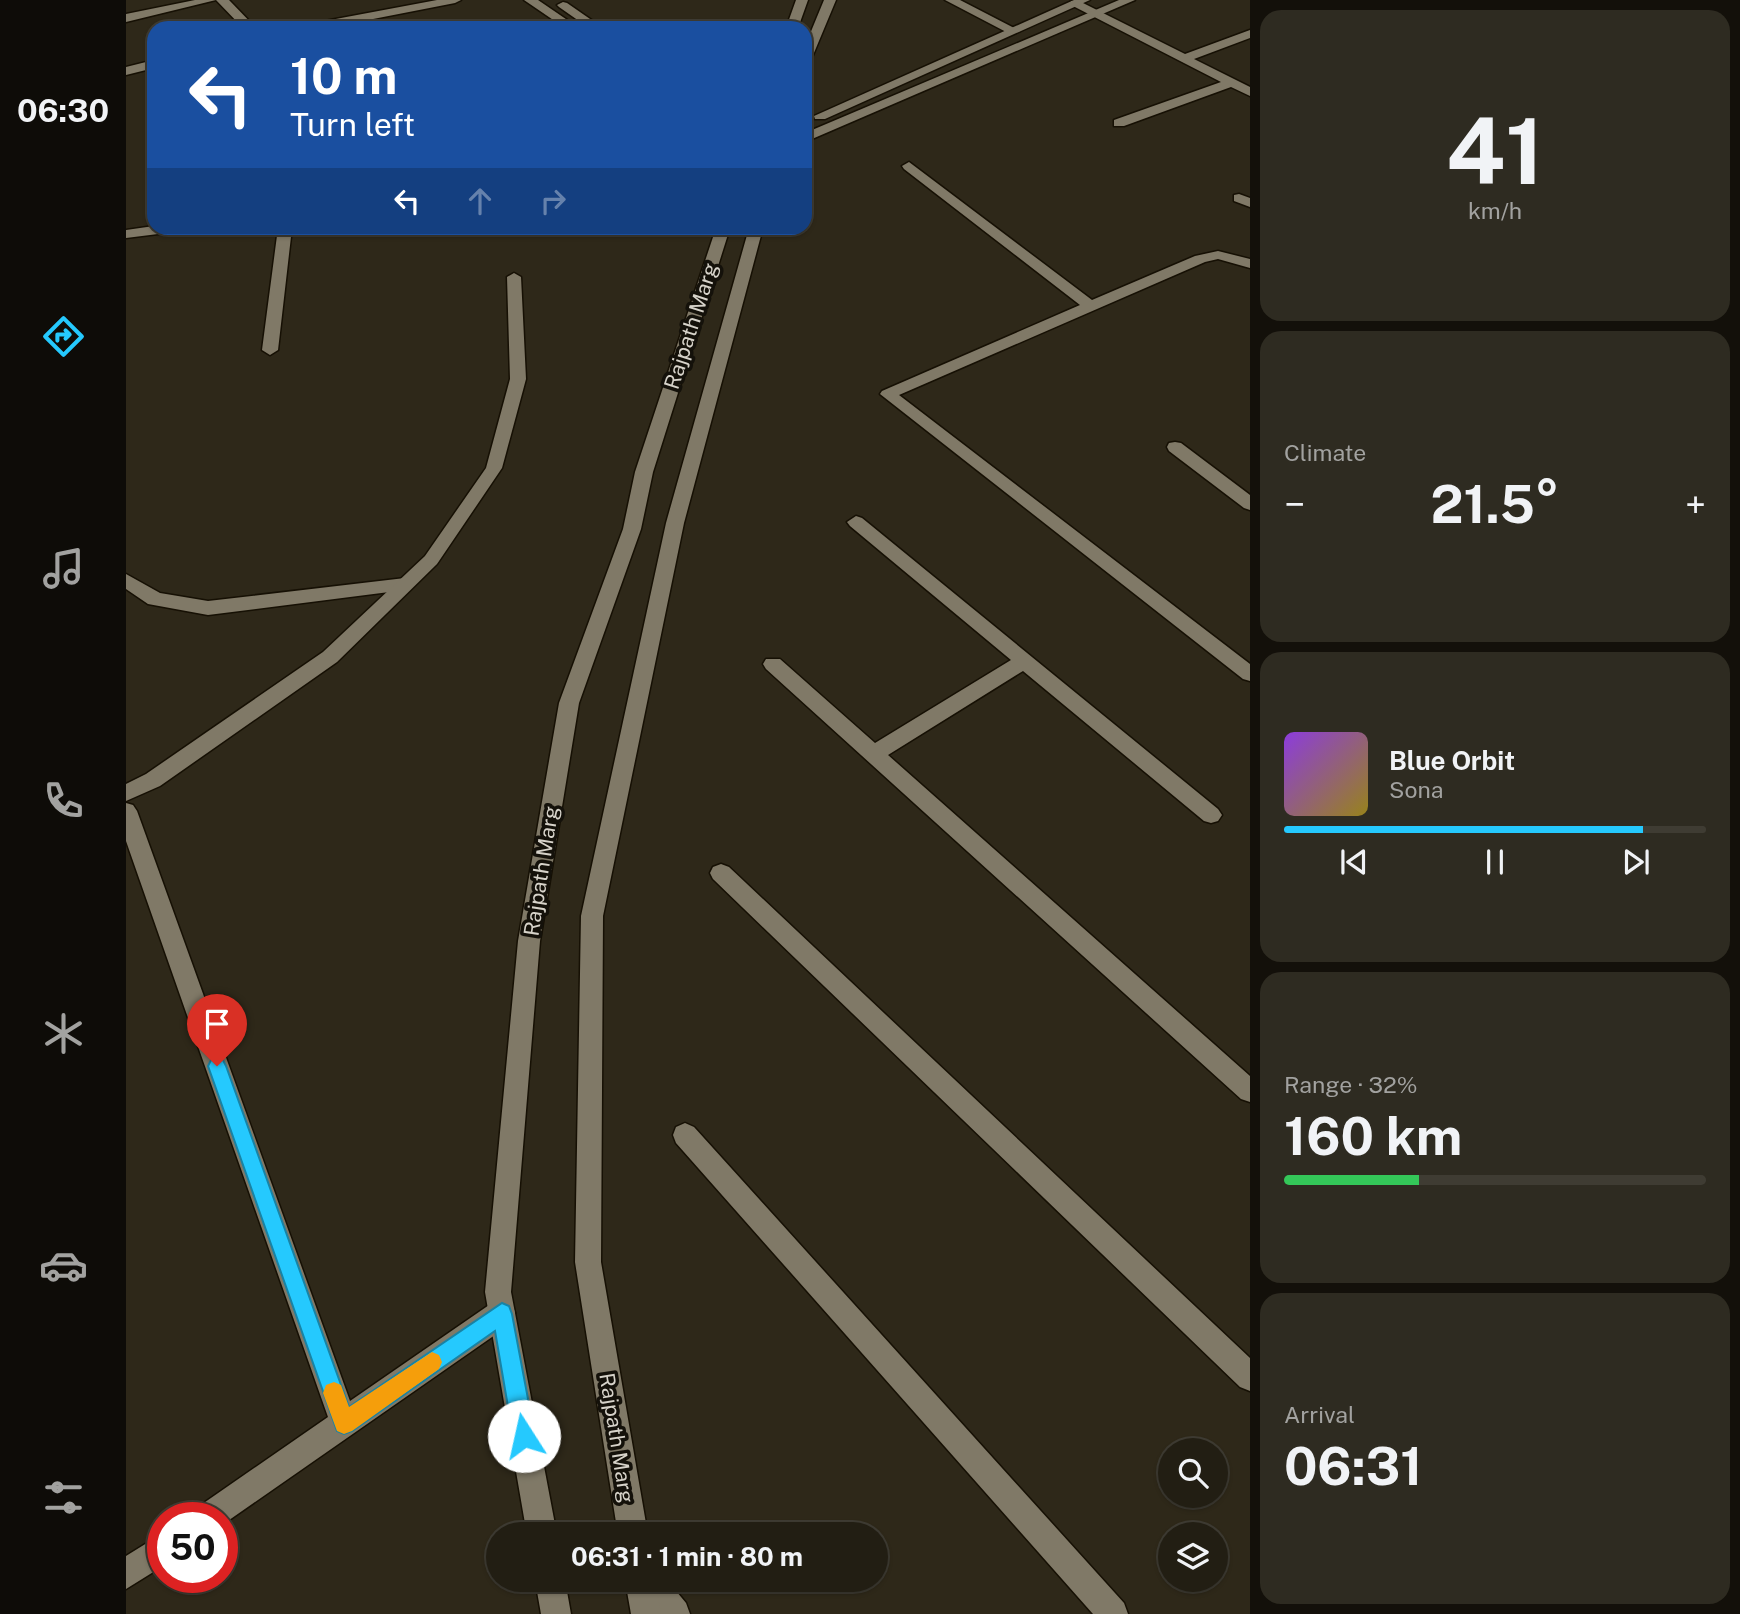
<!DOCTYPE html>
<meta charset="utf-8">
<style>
:root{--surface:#221e13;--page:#2e2b21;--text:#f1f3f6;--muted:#a2a2a0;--line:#3f3c33;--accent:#25c9fe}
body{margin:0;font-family:"Public Sans",sans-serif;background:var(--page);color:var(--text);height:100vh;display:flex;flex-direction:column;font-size:26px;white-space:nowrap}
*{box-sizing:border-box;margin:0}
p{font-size:23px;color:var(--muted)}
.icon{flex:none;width:38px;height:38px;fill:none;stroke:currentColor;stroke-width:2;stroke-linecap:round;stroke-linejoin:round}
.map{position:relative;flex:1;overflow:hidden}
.side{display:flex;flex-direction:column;gap:10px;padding:10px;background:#13100a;width:490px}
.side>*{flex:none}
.banner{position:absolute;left:21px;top:21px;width:665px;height:214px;border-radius:21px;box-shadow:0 2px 5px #0004,0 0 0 2px var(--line);background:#1a4fa0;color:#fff;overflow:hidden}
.tools{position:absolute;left:1032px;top:1438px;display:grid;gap:14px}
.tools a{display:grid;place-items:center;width:70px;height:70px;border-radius:50%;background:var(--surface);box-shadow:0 2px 5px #0004,0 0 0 2px var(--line);font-size:35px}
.speed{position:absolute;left:21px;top:1502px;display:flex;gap:14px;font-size:35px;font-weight:700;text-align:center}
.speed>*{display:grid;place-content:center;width:91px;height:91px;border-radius:50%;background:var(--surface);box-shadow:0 2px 5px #0004,0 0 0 2px var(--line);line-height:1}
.speed .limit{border:10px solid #d22;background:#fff;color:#111}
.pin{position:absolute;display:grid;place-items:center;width:60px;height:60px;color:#fff;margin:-72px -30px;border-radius:50% 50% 50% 0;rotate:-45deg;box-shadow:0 0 7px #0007}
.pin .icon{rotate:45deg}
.me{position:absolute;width:77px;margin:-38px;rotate:350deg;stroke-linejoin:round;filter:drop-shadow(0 0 5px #0008)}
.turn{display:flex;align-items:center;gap:24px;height:147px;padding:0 28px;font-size:32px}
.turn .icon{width:91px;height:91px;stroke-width:2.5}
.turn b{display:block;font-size:49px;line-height:60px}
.lanes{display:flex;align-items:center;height:66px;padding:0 28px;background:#0003;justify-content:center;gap:35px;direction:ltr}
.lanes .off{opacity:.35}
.big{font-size:52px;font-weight:700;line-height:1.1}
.side .widget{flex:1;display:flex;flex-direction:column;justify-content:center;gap:10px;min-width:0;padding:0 24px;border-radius:21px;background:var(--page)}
.side .dial{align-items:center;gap:0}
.dial b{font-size:91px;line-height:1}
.song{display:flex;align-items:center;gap:21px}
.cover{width:84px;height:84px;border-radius:10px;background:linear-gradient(135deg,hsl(270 70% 55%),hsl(50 70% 35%))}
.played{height:7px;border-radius:4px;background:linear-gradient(90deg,var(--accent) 85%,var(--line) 85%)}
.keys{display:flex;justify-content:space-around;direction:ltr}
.heat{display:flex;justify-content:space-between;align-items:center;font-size:38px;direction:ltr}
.charge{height:10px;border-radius:5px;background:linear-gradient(90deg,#34c759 32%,var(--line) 0)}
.trip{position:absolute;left:360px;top:1522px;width:402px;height:70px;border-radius:35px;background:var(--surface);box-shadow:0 2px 5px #0004,0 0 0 2px var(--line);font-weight:700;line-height:70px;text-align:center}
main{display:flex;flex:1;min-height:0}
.menu{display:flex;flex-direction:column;width:126px;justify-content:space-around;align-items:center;background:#0e0c08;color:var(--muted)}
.menu .icon{width:49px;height:49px}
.menu .active{color:var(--accent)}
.menu b{font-size:32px;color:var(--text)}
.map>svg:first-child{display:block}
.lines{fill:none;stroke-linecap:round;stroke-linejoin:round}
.lane-casing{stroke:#161004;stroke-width:3}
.street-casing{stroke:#161004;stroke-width:3}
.secondary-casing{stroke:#161004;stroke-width:3}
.lane{fill:#807967;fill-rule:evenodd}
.street{fill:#807967;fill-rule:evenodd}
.secondary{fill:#807967;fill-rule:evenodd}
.route{fill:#25c9fe;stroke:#1883a5;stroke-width:2}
.slow{fill:#f59e0b}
.labels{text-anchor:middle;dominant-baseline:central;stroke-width:7;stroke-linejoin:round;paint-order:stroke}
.street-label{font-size:21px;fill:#d7d3ca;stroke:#14110a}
</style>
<main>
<nav class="menu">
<b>06:30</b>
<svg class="icon active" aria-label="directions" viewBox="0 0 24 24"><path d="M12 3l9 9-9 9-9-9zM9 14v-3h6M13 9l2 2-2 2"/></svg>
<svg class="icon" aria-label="music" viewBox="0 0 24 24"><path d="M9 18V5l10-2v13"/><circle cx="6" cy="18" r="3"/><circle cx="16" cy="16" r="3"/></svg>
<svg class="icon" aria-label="phone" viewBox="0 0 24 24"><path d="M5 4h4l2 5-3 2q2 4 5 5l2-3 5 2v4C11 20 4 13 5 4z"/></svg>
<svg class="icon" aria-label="climate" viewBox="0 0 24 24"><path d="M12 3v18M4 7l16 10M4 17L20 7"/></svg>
<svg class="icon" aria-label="car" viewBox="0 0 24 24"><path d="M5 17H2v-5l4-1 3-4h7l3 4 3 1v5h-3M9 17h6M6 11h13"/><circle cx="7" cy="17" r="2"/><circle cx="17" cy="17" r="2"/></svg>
<svg class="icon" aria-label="filters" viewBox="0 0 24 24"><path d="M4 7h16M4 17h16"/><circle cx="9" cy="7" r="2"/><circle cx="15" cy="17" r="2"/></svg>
</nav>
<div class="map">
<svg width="1124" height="1614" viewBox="0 0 1124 1614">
<rect width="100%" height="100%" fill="#2e2819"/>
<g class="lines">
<defs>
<path id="lane" d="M152,228h14l-14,122 -8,5 -8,-5z
M0,574l34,19 48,8 197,-23 6,2 3,4 -3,4 -6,2 -197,25 -60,-11 -22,-15z
M0,803l7,2 4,6 213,590 142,-98 10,-3 10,3 3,10 -3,10 -290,202v-8h-29l5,-10 130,-90 -202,-576z
M37,1533v33l-37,23v-33z"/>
<path id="street" d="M69,0h34l27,28h-13l-27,-28 -90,22v-8z
M311,0h24l-6,3 -128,25h-24l6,-4z
M398,0h14l41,28h-14z
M819,0h15l60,31 -10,3z
M945,1h8l106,53 65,-24v8l-56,21 56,28v9l-19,-9 -107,39h-10v-6l107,-38 -150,-77z
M437,2l4,1 36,25h-14l-30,-21 -2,-2z
M28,60v8l-28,7v-8z
M783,162l183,138 103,-44 23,-5 32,8v9l-32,-9 -13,3 -306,133 351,269v17l-7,-2 -363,-285 2,-3 198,-86 -176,-136 -2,-3z
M1113,194l11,4v9l-16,-6v-6z
M28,226l27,2 -7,4 -48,6v-8z
M388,273l7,4 5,102 -24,89 -65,96 -100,98 -177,124 -34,15v-17l20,-10 177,-122 102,-96 61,-88 24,-89 -3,-102z
M1049,442l6,1 69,52v15l-6,-2 -75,-57 -2,-4 2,-4z
M730,516l6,2 356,291 4,6 -4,6 -7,2 -7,-2 -181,-150 -135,84 362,321v26l-9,-3 -475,-430 -3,-5 3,-5h14l95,84 136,-83 -161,-134 -3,-4z
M595,864l8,3 521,491v33l-10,-4 -527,-508 -3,-6 3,-6z
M559,1123l9,4 430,476 4,11h-35l-417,-471 -3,-8 3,-8z
M506,1580h35l19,23 4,11h-35l-19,-23z"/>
<path id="secondary" d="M670,0h12l-10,28h-12z
M698,0h12l-25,60 -6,4v-18z
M948,0h16l-265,119h-10l-1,-3z
M993,0h16l-330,142v-9z
M590,228h14l-77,244 -12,57 -62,174 -39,238 -29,351 46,243h-30l-42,-243 33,-351 41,-238 64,-174 12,-57z
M623,228h14l-79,295 -81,393 -2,346 47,273h-30l-43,-273 6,-346 85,-393z
M409,1580h30l6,34h-30z
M499,1580h30l6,34h-30z"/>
</defs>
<use href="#lane" class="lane-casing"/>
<use href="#street" class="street-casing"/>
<use href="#secondary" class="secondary-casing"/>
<use href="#lane" class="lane"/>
<use href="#street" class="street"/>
<use href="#secondary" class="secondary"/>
</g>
<path class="route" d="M91,1058l6,2 3,6 123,341 153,-104 7,3 3,8 23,122 -3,8 -8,3 -8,-3 -3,-8 -18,-105 -143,100 -8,3 -7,-3 -129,-365 3,-6z"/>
<path class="slow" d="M306,1352l7,3 3,7 -3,7 -87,62 -8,3 -7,-3 -14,-38 3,-8 8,-3 7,3 8,22z"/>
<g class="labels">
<g class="street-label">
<text transform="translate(565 326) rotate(-72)">Rajpath Marg</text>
<text transform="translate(415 871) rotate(-81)">Rajpath Marg</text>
<text transform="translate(491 1438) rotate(81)">Rajpath Marg</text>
</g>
</g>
</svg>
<div class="tools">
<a><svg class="icon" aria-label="search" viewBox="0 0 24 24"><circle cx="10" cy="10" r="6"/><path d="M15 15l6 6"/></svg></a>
<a><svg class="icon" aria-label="layers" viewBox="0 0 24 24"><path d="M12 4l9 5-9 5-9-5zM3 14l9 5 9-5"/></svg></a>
</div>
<div class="speed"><div class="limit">50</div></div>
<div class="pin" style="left:91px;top:1066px;background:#d93025"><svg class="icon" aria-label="arrive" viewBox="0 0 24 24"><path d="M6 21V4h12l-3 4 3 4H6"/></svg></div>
<svg class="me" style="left:398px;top:1436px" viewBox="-20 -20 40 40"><circle r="19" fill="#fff"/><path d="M0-13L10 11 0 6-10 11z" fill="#25c9fe"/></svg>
<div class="trip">06:31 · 1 min · 80 m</div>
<div class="banner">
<div class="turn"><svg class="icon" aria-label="left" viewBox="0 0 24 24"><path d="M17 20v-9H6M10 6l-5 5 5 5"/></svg><div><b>10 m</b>Turn left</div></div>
<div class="lanes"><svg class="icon" aria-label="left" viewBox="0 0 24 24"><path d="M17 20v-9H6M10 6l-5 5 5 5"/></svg><svg class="icon off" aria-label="ahead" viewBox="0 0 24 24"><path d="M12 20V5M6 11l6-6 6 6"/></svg><svg class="icon off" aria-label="right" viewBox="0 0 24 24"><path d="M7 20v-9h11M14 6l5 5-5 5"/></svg></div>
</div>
</div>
<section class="side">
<div class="widget dial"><b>41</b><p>km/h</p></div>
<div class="widget"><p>Climate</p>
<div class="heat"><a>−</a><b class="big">21.5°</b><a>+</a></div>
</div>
<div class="widget">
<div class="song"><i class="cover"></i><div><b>Blue Orbit</b><p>Sona</p></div></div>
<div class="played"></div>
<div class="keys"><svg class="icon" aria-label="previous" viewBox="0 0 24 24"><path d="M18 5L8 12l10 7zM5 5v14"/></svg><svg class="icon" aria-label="pause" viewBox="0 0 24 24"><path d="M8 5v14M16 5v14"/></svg><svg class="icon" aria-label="next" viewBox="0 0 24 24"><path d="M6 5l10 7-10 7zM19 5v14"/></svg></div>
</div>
<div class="widget"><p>Range · 32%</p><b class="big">160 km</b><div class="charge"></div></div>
<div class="widget"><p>Arrival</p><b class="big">06:31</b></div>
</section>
</main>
